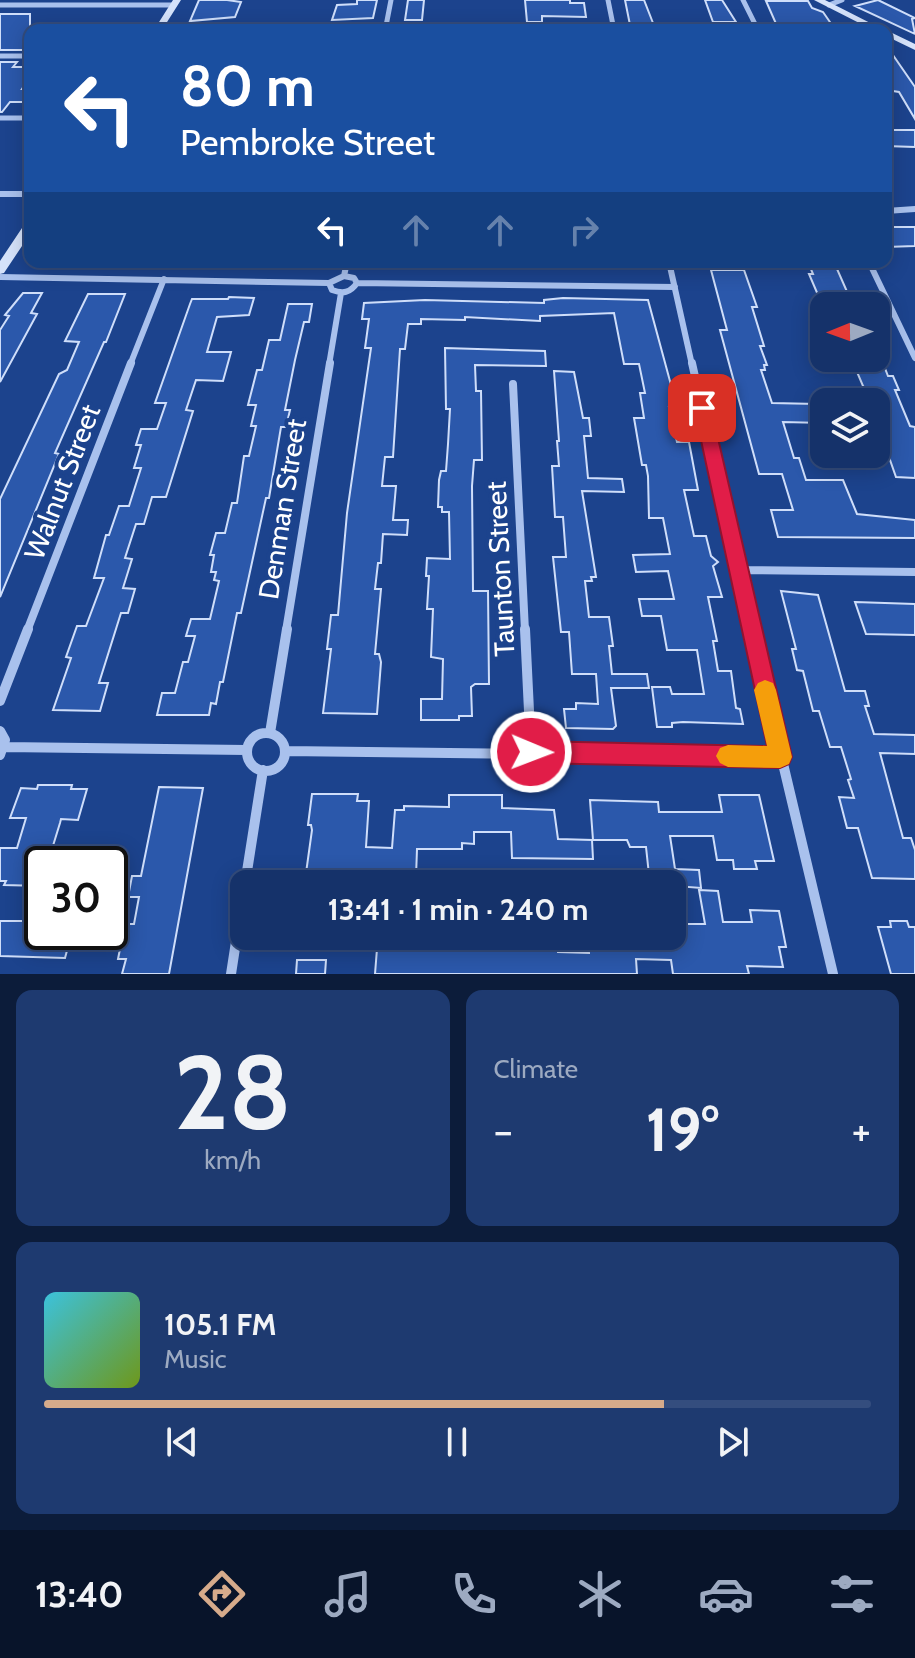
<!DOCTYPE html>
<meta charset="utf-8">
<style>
:root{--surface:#15326a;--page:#1e3a70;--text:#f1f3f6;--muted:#9daac1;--line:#344d7e;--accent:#d6ab8b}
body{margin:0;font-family:Cabin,sans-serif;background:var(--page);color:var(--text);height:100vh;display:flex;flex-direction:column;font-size:30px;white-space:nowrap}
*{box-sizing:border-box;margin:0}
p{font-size:26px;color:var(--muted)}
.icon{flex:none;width:44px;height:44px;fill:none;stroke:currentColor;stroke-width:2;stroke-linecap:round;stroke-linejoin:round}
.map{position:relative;height:974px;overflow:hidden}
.side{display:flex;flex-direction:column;gap:16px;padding:16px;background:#0c1c3a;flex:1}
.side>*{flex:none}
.top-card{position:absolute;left:24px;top:24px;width:868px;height:244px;border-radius:16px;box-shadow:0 4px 20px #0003,0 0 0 2px var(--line);background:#1a4fa0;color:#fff;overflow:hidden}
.needle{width:52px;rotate:269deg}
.buttons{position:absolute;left:810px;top:292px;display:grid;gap:16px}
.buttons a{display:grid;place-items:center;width:80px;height:80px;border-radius:16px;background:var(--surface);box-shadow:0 4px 20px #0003,0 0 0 2px var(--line);font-size:40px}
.speed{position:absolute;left:24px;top:846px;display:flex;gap:16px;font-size:40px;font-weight:700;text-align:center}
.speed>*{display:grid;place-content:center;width:104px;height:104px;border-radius:50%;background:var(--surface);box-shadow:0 4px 20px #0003,0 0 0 2px var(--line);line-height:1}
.speed .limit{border:4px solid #111;border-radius:12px;background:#fff;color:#111}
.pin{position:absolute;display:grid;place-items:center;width:68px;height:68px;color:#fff;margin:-34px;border-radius:16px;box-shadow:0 4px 12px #0006}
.me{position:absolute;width:88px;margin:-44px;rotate:91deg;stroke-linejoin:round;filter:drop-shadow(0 0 6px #0008)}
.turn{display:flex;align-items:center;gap:28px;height:168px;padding:0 24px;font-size:36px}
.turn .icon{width:104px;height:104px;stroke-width:2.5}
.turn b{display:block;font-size:56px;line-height:68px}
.lanes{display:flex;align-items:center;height:76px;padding:0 24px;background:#0003;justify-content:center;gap:40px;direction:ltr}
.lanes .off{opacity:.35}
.big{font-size:60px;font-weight:700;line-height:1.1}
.side .tile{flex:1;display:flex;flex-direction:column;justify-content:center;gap:12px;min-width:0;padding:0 28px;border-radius:16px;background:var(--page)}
.side .dial{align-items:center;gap:0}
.dial b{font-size:104px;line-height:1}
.song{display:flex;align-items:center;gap:24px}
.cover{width:96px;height:96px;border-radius:12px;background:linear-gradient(135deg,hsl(190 70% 55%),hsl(80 70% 35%))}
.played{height:8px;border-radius:4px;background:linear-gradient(90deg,var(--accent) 75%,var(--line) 75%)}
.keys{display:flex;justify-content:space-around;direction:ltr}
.heat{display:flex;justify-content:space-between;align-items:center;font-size:44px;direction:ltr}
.side .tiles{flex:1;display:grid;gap:16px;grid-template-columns:1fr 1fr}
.tile:last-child{grid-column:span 2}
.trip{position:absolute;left:230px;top:870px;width:456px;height:80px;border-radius:16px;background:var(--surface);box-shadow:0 4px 20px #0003,0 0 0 2px var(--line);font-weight:700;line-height:80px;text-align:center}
.tabs{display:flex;height:128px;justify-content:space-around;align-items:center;background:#08142a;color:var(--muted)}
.tabs .icon{width:56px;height:56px}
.tabs .current{color:var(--accent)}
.tabs b{font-size:36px;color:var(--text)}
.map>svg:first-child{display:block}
.building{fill:#2b58ab;stroke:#cfdefa;stroke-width:2}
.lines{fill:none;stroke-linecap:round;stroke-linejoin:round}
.minor-far3{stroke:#a9c1ed;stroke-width:5}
.minor-far2{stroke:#a9c1ed;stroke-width:6}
.minor-far1{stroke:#a9c1ed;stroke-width:8}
.minor{stroke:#a9c1ed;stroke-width:10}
.secondary{fill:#d5e2fa;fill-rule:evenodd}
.route{fill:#e11d48;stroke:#92132f;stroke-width:2}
.slow{fill:#f59e0b}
.labels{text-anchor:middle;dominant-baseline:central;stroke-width:8;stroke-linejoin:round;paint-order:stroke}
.street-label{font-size:28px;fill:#fff;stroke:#1c438d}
</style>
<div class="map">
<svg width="915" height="974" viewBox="0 0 915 974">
<rect width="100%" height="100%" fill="#1c438d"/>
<path class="building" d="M199,0h28l14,2 -6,15 -45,4z
M357,0h20l-4,18 -41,2 5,-15 20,-1z
M408,0h16l-2,20h-17z
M525,0h45v3h14l2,14 -44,-1v6h-15z
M625,0h19l9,23 -23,2z
M705,0h17l14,22h-23z
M878,0l37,18 -3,1 3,15 -60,-28z
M766,1h42l4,7 11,4 9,13 -55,1z
M0,14h30v29l-5,7h-25z
M886,45l29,42v32l-16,-27 -13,-2z
M0,62h17l-4,5h17v10l-8,12h8v13h-20l-8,10h-2z
M886,130h29v17l-29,-1z
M886,227h29v19l-29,1z
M808,262h26l18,41 -31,-1 -12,-28h4z
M711,270h33l13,37h-5l12,39h-4l7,19h-3l1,5h-4l11,33 45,1 7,19 -41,-1 11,36h5l7,22h37l14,34 58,6v18l-137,-1 -7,-27h22l-11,-36h-23l-39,-144h7z
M23,293h19l-11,20 6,1 -37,68v-52l9,-14 -4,-1z
M88,294h37l-19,48h-2l-49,111 4,1 -59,143v-98l59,-125 8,-4 12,-28 -14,-1z
M229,297l25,1 -5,17 -32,2 -10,35h24l-8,29 -27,-1 -10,30 7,1 -27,86h-14l-8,27h-8l-11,34 7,1 -9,29 12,1 -7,24h-7l-22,70h9l-8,28 -47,-1 18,-52 -5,-1 11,-31h9l18,-48h-10l12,-43h3l10,-29h10l12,-38h-7l7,-23h-5l5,-16h16l9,-26h-11l35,-99 2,-5h36z
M563,298l85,2 29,107h-8l8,35h12l9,48h-14l10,46h12l5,20 7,6 -5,4 9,31h-14l9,44h-4l5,30h13l5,37 4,1 3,15 -60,-2 -11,1v4h-15l-5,-40h18l2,7h32l-7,-44h-30l-6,-34h-19l-3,-17h35l-6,-28 -32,1 -3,-17 37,-1 -7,-36h-14l-1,-42 -2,-11h-4l-8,-47h10l-4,-25h5l-6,-29h-15l-10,-51 -74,3v5l-75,-4v3l-44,-1v5h-13l-3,25h-5l-7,108h-8l-3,29h14l-3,34h15l-1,15 -24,-1 -2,29h-3l-3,26h6l-6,65h4l2,8 -4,52 -54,-1 8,-64h-4l4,-34h7l9,-102 24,-165h-6l4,-29h-7l2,-16 61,-3 119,3v-3z
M288,304h24l-3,18h-5l-9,38 -10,50h5l-4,17h-5l-12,71h-3l-25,115h-4l-14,69h-3l-4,22 -5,-1 -2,12h-52l5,-22h13l8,-31h5l7,-26h-9l5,-17h19l9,-38 -5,-1 2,-8h-5l3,-17h-4l6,-22h9l7,-30h5l7,-47h5l7,-30h-5l5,-21h-8l9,-35h5l7,-30h11z
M445,348l100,3 1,15 -71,-1 1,26h5l1,69h-8l-2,26 1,105h15l1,93h-14l-4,3 1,29h-13v4h-38v-21h21l1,-40 -12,-2 2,-48h-6l2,-33h-3l1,-18 23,1 -1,-47h-7v-5h-4l1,-27 2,-9h5l2,-27 2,-35h-4z
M851,358h30l7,18h5l6,14h-4l15,36 5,1v51l-19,-1 -20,-57v-28h-8l-5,-6z
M554,371l20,1 9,46h6l2,18h-7l4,42 34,1 2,13 -42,-1 14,86h-5l1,4h-7l4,36h20l4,29h-4l3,28h35l2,14h-38l5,38 -3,3 -47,-1 -2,-19h12v-6l22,1 -2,-30h-24l-3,-42h-8l-8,-75h13l-3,-40h-8l-3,-51h7l-2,-25h2z
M781,591l37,4 27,96h20l4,15h-4l9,28 41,1v19l-35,-1 23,85h8l4,12v29l-43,-1 -14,-50h-11l-8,-31 15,1 -6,-18 3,-1 -10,-32h-11l-11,-36h-6l-10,-40 -6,-1 -5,-21h4z
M855,602l60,2v31l-49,-1z
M38,785h34l-1,4h16l-9,31 -17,-1 -1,4 -8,26h17l-4,15h-23v22l-38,-1 2,-4h-6v-33h17l9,-30h-16l11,-30 16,1z
M159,787l44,1 -34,186h-47l4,-15h-8l7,-35h9l5,-27h-11l4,-21h9z
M312,794h46l-1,7h12l-3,46 26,1 3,-38h9v-4l45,1v-12h53v13l52,2 4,29 34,1 1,19 -81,-1 -1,-26h-37v12l-12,-1v6h-45l-1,28 -51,-1 -1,8h-20l1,-9 -39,-2 6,-43 -1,-5h-3z
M719,795h40l15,66h-19l2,8h-23l-1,-9h-16l-4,-24h-43l5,33 24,1 2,18 -51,-4 -4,-37h-16l-3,-7h-34l-3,-40 68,2 1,10h63z
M699,890l19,1 5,31h29l-2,-12 29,1 7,36h-7l4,20 -36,-1 2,8h-76l-2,-14 -35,-1 1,15h-262l3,-38h164v7l15,1 1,8 31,1 -1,-12 24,1 -1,-6 59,1 2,-13h33z
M0,921h37l-3,11h38l-7,26 -65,-2z
M890,921h17l2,6h6v47h-24l-13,-47h13z
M297,960h29l-1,14h-29z"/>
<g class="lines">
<path class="minor-far3" d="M608,0l6,30
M743,0l15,30
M0,5h174
M829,5l13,-5
M386,26l5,-26
M160,27l217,2 9,-3 8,4
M395,29l126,1
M0,56h30
M0,118h30"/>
<path class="minor-far2" d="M0,194h30
M886,211l29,-2
M669,262l23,103
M869,262l46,96
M344,276l10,2 3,5c-7,10 -14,11 -25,7l-3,-7z
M344,276l3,-14
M0,277l329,6
M357,283l318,4
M130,365l34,-86
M329,365l12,-72"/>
<path class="minor-far1" d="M692,363l60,268
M513,384l12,247
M738,570l177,2
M27,631l104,-268
M286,631l44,-268"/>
<path class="minor" d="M525,629l6,123
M751,629l82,345
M0,701l28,-72
M0,731l5,9 -5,15
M270,733l17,-104
M247 752a19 19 0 1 1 38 0a19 19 0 1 1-38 0Z
M4,747l242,3
M286,751l494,6
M245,884l18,-114
M231,974l13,-84"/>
<path class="secondary" d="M173,0h8l-19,30h-8z
M814,0h11l59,30h-11z
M886,30l29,14v6l-29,-14z
M30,221v13l-26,39 -4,1v-13l26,-39z"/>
</g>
<path class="route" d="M702,402l9,6 81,349 -3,7 -9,4 -249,-5 -8,-3 -4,-8 4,-8 8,-3 236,5 -73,-338z"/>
<path class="slow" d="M765,680l8,3 3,7 16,67 -3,7 -9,4 -52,-1 -8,-4 -4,-7 4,-8 8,-3 39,1 -13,-56 4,-7z"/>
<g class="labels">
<g class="street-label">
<text transform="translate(62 482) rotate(-69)">Walnut Street</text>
<text transform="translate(282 509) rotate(-81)">Denman Street</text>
<text transform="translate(500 569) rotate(-93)">Taunton Street</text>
</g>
</g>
</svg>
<div class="buttons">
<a><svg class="needle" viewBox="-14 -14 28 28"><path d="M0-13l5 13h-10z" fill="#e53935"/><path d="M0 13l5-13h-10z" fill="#9daac1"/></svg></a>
<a><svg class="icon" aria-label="layers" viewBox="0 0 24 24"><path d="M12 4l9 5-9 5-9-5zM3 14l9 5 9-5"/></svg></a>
</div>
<div class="speed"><div class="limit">30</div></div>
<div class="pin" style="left:702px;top:408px;background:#d93025"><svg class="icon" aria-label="arrive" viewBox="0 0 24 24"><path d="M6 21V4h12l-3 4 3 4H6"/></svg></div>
<svg class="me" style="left:531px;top:752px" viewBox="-20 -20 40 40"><circle r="17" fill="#e11d48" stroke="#fff" stroke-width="3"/><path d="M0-11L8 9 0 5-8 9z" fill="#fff"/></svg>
<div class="trip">13:41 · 1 min · 240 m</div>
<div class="top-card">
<div class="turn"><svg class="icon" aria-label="left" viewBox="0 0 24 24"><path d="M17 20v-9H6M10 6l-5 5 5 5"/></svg><div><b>80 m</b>Pembroke Street</div></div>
<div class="lanes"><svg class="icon" aria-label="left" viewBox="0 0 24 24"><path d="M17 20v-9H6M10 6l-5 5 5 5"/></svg><svg class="icon off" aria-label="ahead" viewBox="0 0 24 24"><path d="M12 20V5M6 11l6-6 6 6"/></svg><svg class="icon off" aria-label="ahead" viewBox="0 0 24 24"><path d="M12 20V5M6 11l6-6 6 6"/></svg><svg class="icon off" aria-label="right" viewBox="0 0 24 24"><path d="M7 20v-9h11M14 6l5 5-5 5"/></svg></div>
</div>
</div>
<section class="side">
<div class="tiles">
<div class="tile dial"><b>28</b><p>km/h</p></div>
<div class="tile"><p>Climate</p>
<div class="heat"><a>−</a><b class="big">19°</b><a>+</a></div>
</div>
<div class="tile">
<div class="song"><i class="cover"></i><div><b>105.1 FM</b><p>Music</p></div></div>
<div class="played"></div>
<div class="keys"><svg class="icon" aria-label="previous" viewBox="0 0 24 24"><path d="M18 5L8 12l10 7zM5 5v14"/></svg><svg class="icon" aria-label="pause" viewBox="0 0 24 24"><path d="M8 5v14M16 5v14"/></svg><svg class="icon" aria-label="next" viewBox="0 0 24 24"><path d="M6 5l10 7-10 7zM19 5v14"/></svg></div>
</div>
</div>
</section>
<nav class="tabs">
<b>13:40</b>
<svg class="icon current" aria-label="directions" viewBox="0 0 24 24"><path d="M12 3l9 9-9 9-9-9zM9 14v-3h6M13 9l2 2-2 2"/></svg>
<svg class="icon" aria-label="music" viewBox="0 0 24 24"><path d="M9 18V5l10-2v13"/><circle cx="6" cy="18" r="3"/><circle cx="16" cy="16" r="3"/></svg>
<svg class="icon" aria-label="phone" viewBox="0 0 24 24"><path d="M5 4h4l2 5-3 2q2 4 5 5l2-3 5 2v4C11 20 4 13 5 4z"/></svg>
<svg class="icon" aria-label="climate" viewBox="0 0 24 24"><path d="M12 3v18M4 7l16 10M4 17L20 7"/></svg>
<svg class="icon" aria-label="car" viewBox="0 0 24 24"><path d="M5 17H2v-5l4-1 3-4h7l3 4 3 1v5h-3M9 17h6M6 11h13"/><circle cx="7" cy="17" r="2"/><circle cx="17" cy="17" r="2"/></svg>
<svg class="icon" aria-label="filters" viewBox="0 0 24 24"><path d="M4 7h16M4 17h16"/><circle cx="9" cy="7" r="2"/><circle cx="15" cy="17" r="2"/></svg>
</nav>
